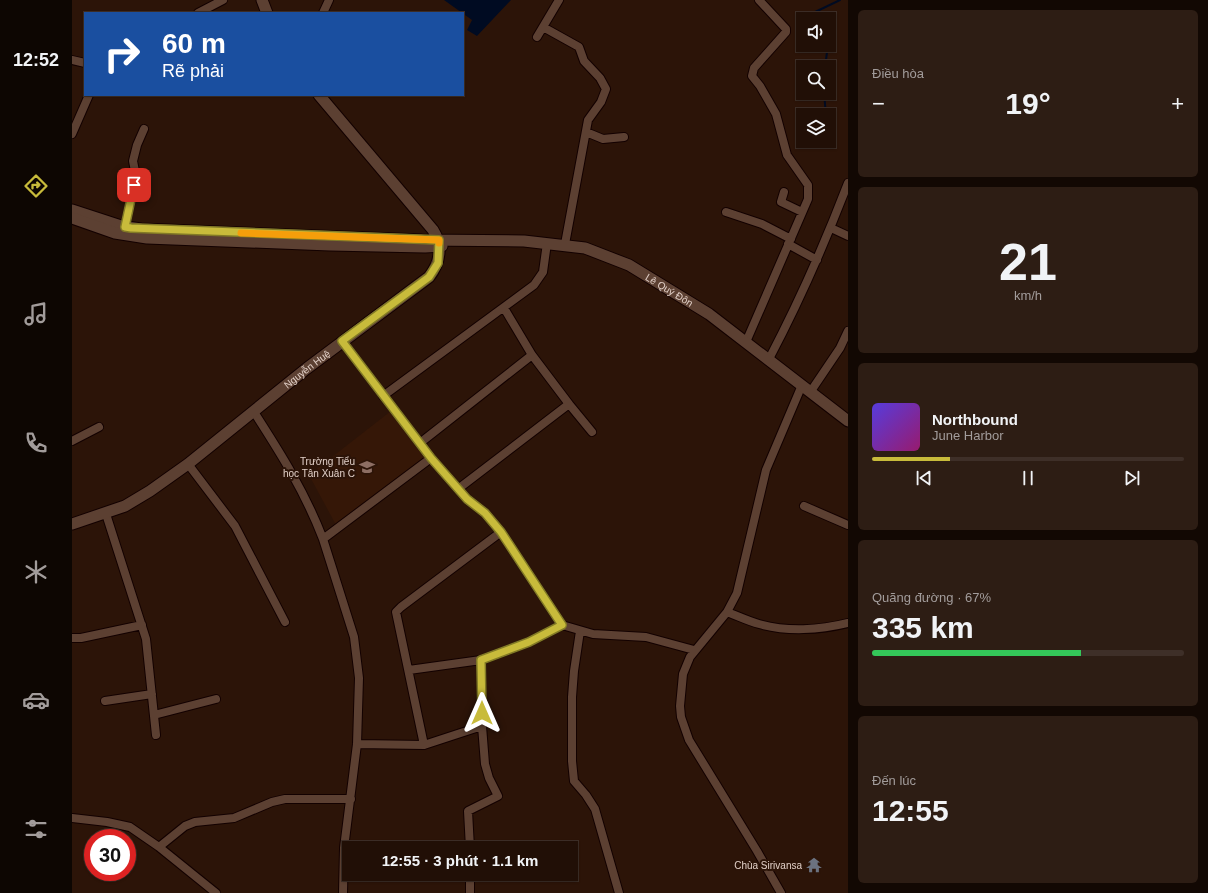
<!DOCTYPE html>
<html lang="vi">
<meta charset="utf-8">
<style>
:root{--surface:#210f06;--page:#2d1d14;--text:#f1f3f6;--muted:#a29c9b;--line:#3e2f28;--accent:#c8bb3b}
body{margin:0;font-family:Arial,sans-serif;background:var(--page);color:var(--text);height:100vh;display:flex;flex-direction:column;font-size:15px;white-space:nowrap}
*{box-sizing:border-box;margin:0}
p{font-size:13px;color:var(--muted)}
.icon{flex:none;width:22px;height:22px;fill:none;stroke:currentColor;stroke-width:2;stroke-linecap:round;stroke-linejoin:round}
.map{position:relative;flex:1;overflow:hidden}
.panel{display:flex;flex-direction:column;gap:10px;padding:10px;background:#120803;width:360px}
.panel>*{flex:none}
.banner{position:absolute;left:12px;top:12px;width:380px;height:84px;border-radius:0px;box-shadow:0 1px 3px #0004,0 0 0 1px var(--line);background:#1a4fa0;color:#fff;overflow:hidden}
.controls{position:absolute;left:724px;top:12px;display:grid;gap:8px}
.controls a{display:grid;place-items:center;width:40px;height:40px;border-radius:0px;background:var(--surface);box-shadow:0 1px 3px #0004,0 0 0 1px var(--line);font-size:20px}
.speed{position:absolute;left:12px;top:829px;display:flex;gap:8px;font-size:20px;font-weight:700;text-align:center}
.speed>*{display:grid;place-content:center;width:52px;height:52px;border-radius:50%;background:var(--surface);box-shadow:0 1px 3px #0004,0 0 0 1px var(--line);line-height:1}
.speed .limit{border:6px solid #d22;background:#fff;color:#111}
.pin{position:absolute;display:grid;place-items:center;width:34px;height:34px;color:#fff;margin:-17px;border-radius:8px;box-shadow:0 2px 6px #0006}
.me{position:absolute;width:44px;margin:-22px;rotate:0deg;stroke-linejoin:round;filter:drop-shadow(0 0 3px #0008)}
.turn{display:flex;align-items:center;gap:14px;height:84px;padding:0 12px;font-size:18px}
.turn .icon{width:52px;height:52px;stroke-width:2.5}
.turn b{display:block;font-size:28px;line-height:34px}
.big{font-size:30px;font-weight:700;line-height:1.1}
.panel .tile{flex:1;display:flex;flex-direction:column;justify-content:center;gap:6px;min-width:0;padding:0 14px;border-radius:6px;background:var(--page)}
.panel .dial{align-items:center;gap:0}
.dial b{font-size:52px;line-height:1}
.song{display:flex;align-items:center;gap:12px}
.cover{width:48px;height:48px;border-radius:6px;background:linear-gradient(135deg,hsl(250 70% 55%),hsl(320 70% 35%))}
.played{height:4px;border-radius:2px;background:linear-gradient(90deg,var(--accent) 25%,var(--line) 25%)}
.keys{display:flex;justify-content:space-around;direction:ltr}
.heat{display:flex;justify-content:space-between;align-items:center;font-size:22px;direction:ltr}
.charge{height:6px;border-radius:3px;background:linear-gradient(90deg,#34c759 67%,var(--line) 0)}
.trip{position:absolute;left:270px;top:841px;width:236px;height:40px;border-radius:0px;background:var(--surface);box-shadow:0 1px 3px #0004,0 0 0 1px var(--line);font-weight:700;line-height:40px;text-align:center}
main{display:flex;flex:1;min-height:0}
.menu{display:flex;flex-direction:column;width:72px;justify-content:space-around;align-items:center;background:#0d0602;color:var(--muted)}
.menu .icon{width:28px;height:28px}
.menu .active{color:var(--accent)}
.menu b{font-size:18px;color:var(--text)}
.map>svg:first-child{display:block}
.built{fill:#351707}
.water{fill:#000b22}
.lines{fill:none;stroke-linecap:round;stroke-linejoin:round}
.stream{stroke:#000b22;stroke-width:2}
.street-casing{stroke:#130100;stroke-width:10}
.secondary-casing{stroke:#130100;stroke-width:13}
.street{stroke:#5c4032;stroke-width:8}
.secondary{stroke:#5c4032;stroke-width:11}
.route-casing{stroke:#827a26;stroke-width:10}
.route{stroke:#c8bb3b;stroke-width:7}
.slow{stroke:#f59e0b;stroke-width:7}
.labels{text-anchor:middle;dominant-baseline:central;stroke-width:4;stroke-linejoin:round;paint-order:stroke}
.street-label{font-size:10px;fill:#e1cfc7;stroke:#2c1408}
.poi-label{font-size:10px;fill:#e1cfc7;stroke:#2c1408;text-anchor:end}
</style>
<main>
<nav class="menu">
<b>12:52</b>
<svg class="icon active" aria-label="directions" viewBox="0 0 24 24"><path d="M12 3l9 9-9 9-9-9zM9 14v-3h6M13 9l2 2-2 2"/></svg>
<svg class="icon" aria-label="music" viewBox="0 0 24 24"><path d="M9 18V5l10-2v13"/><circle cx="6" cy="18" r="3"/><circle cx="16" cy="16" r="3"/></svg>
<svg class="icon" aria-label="phone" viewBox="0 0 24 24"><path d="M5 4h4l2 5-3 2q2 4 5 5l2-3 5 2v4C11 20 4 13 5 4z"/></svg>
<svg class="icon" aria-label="climate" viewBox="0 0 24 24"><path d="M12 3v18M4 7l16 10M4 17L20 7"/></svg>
<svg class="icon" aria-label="car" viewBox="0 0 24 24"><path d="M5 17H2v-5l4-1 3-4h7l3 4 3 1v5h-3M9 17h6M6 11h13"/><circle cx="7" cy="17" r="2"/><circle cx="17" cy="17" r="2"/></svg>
<svg class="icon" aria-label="filters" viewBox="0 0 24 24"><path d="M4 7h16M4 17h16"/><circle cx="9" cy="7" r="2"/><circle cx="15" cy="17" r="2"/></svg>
</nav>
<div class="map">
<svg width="776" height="893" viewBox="0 0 776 893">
<rect width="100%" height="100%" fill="#2c1408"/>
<path class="built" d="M319,411l35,48 -90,66 -27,-50z"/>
<path class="water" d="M372,0h67l-34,36 -10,-6 5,-10z"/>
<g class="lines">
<path class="stream" d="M745,19l-4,-6 27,-13
M757,35v6
M753,67l3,-22
M752,93l2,22
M756,141v1"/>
<defs>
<path id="street" d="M126,13l25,-13
M251,13l6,-13
M471,27l36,20 5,14 16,17 6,11 -5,13 -13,18 -23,124
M465,37l22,-37
M0,60l13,3
M514,132l17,7 21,-2
M0,134l17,-39
M712,192l-3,10 21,10
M654,212l36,12 29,15
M53,227l11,-51 -3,-15 4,-16 7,-16
M759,228l17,8
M716,244l29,16
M432,308l28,47
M270,341l89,117 36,41 18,14 16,19 61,93 31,9 53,3 48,13
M674,342l62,-143v-14l-21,-30 -11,-41 -16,-28 -8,-10 2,-8 32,-36v-3l-27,-29
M697,359c30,-57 56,-116 79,-176
M739,391l29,-43 8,-17
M311,396l151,-111 9,-13 4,-29
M497,404l23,28
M182,412c27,42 51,80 69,127l108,-81
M0,441l27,-14
M348,443l112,-88 37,49 -111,85
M116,464l47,62 50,96
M732,506l44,19
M34,514l40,125 10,96
M251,539l31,98 5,41 -2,66 -13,104 -1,45
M655,612c11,4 21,9 32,12 28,8 61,6 89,-1
M508,631l-6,40 -2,26v64l2,20 12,14 9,14 24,84
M0,638h9l61,-13
M337,670l72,-10 48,-18 33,-17
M33,701l47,-7
M82,715l62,-16
M285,744l67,1 58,-19
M352,745l-28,-133 5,-5 100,-75
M0,818l35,4 23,5 29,20 26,-21 10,-4 39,-4 38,-16 13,-3h66
M87,847l57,46
M398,848l-2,-37 30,-15 -9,-18 -4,-14 -3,-38 -1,-66
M398,893v-19
M709,893l-24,-42 -68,-111 -8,-23 -1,-11 3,-32 7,-17 37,-45 10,-19 29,-123 36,-85"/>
<g id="secondary">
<path d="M190,0l5,13"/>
<path id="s1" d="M0,210l49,16 20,3 281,11 102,1 61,7 44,17 80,49 139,107"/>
<path d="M0,218l43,15 32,5 183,7 95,2 17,-1"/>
<path id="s2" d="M0,524l53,-18 25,-15 38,-27 118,-95 123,-92c11,-14 14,-31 4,-47l-114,-135"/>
</g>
</defs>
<use href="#street" class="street-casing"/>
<use href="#secondary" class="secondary-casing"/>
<use href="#street" class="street"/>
<use href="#secondary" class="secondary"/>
</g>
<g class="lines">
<defs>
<path id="route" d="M62,185l-9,42 6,1 308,12 -1,23 -9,14 -87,64 89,117 36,41 18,14 16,19 61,93 -33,17 -48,18 1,53"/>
</defs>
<use href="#route" class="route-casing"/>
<use href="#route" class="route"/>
<path class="slow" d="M169,233l198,7v3"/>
</g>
<defs>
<symbol id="school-bare" viewBox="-9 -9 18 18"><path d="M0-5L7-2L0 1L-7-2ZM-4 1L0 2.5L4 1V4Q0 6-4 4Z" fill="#8d6e63" stroke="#2c1408" stroke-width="2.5" paint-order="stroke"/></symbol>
<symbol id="temple-bare" viewBox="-9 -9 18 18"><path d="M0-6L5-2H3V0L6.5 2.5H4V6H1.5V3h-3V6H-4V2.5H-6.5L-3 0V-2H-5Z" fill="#6b7280" stroke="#2c1408" stroke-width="2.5" paint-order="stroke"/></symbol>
</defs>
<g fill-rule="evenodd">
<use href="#school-bare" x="284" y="456" width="22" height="22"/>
<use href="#temple-bare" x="731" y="854" width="22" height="22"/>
</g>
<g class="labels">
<g class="street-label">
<text stroke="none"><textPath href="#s1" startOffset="611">Lê Quý Đôn</textPath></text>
<text stroke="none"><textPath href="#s2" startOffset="284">Nguyễn Huệ</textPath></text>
</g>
<g class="poi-label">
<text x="283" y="461">Trường Tiểu<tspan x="283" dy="12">học Tân Xuân C</tspan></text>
<text x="730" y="865">Chùa Sirivansa</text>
</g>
</g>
</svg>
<div class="controls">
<a><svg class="icon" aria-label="sound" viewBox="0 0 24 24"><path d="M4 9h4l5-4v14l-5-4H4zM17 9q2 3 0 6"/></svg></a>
<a><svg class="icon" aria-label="search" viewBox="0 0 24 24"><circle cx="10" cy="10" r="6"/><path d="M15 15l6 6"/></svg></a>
<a><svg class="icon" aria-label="layers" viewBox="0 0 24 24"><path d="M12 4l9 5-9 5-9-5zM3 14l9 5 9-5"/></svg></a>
</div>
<div class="speed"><div class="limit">30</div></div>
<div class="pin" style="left:62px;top:185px;background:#d93025"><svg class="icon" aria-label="arrive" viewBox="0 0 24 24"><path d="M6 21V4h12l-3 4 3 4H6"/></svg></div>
<svg class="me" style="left:410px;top:713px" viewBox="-20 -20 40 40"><path d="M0-17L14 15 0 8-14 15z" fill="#c8bb3b" stroke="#fff" stroke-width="4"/></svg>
<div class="trip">12:55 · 3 phút · 1.1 km</div>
<div class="banner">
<div class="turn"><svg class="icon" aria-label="right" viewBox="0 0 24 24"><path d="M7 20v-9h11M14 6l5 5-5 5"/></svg><div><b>60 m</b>Rẽ phải</div></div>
</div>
</div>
<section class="panel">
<div class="tile"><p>Điều hòa</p>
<div class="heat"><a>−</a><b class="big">19°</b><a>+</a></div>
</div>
<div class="tile dial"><b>21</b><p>km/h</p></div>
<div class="tile">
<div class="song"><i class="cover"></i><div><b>Northbound</b><p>June Harbor</p></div></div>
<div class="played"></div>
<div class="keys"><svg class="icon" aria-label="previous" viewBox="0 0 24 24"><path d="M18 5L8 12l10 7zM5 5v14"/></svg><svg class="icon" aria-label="pause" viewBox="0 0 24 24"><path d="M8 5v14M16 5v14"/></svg><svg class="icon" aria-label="next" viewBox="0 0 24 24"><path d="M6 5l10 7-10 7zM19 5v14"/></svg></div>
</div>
<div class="tile"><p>Quãng đường · 67%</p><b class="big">335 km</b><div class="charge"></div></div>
<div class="tile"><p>Đến lúc</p><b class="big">12:55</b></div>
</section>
</main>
